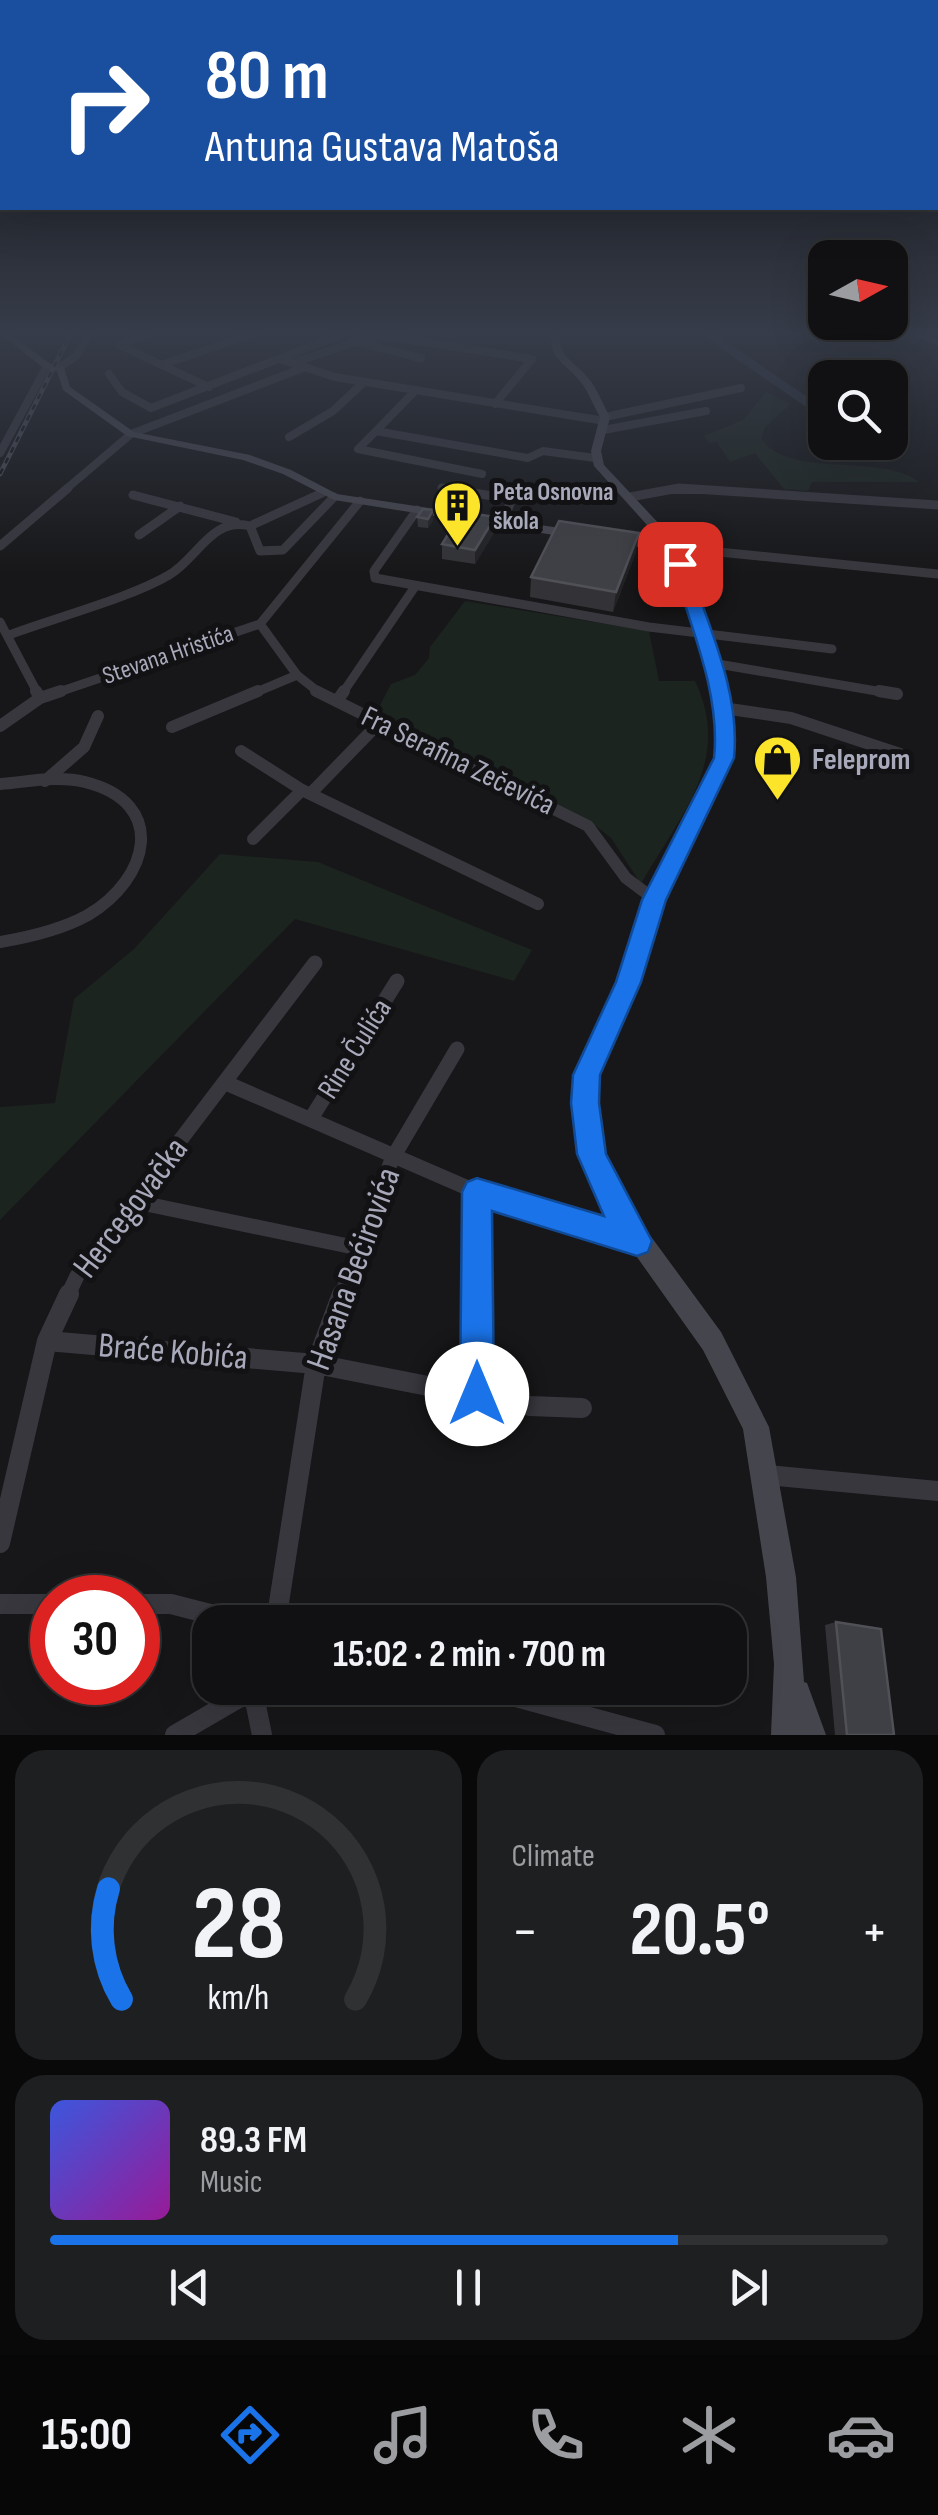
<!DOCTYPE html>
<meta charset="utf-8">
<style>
:root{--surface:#111113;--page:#1e1f21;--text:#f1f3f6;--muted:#9c9da0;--line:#303133;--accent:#1a73e8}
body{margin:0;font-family:"Sofia Sans Condensed",sans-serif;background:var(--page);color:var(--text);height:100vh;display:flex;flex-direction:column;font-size:38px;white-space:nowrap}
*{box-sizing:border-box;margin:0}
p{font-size:32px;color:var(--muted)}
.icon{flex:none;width:55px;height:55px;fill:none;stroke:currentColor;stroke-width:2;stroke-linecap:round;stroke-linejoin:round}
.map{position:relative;height:1735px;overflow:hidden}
.details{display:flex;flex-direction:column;gap:15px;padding:15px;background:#09090a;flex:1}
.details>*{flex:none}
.top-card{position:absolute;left:0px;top:0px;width:940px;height:210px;box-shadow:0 10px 40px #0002,0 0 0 2px var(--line);background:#1a4fa0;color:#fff;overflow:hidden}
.needle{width:65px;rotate:82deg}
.buttons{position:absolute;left:808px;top:240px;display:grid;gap:20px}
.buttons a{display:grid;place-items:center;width:100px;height:100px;border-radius:20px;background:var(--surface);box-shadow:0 10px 40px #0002,0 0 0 2px var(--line);font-size:50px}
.speed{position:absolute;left:30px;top:1575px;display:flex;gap:20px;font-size:50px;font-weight:700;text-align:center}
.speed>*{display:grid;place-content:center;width:130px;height:130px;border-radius:50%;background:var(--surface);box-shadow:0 10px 40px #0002,0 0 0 2px var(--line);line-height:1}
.speed .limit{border:15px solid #d22;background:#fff;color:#111}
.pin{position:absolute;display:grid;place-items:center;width:85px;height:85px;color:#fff;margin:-42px;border-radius:20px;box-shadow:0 5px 15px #0006}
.me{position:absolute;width:110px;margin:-55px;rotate:0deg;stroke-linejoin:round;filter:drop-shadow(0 0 8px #0008)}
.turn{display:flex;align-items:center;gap:35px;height:210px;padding:0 40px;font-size:45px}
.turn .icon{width:130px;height:130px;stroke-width:2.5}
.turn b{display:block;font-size:70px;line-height:85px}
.big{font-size:75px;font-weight:700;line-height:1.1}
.details .card{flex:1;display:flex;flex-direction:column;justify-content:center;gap:15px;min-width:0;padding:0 35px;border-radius:30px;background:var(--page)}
.details .dial{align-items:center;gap:0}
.dial svg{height:260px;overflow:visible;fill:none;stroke:var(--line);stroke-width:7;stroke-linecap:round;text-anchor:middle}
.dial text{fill:var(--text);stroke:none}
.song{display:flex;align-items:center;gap:30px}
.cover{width:120px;height:120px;border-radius:15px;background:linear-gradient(135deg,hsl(230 70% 55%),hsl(300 70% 35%))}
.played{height:10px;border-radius:5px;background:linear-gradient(90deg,var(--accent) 75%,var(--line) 75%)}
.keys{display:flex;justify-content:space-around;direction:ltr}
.heat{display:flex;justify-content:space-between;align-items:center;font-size:55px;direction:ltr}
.details .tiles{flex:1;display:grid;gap:15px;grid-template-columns:1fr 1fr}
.card:last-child{grid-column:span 2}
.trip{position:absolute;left:192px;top:1605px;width:555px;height:100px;border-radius:30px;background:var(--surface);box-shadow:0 10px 40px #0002,0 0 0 2px var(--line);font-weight:700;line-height:100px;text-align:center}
.tab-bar{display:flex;height:160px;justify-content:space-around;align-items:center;background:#070708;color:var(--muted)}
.tab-bar .icon{width:70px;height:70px}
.tab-bar .active{color:var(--accent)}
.tab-bar b{font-size:45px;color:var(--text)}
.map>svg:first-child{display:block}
.green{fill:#1c241f}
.water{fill:#2c323e}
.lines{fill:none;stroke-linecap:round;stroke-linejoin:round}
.street-far4{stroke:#38373e;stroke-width:8}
.street-far3{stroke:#38373e;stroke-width:9}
.street-far2{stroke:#38373e;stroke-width:12}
.street-far1{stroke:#38373e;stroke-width:15}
.street{stroke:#38373e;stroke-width:20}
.secondary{fill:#45454e;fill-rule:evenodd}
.rail-casing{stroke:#4a4a53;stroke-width:5}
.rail{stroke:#121214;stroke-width:2.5;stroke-dasharray:6;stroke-linecap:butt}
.wall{fill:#333337}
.shaded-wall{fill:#222225}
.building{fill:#3f4045;stroke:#505057;stroke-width:2.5}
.route{fill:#1a73e8;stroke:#114b97;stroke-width:2.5}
.labels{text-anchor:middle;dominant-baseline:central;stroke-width:10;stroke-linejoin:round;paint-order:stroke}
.far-poi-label{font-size:25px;font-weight:bold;fill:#a8a9ba;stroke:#121214;text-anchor:start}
.far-street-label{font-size:25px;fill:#a8a9ba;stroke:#121214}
.poi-label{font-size:30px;font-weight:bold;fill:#a8a9ba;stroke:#121214;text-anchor:start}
.street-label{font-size:30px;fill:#a8a9ba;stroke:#121214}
.near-street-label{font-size:35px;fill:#a8a9ba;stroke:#121214}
</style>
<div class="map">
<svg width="938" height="1735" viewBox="0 0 938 1735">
<rect width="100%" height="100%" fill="#171719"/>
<path class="green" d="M805,331h99l20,8c-16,5 -21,11 -34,19 -24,16 -59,-6 -83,-14z
M766,392l25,12 -26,23 -4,11c26,42 121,14 158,44h-107l-4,9 -24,-2 -29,-36 -25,9 -13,-20 -8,1 -5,-7 39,-16z
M465,601l184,30 10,50h36c38,80 -15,134 -54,203l-30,-46 -15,-12 -220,-113 15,-29 24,-9 14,-17 1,-11z
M220,854l98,8 214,88 -18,31 -219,-62 -295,301v-113l55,-4 19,-104 60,-50z"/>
<path class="water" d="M696,331h15l114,78v11z"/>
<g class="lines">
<path class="street-far4" d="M147,334l-28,11 90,42
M352,341l69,17
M280,359l55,18 270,44
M292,363l86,-28 154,24 -37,45
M161,365l100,-34
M59,368l17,-12 15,-25
M109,374l13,18 29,16 200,-77
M605,417l136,-29
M603,430l103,-19
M376,431l40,-41
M289,437l44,-26 31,-29
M0,453l47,-87
M482,474l-124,-25 18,-18 152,27 15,-7 52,7
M442,488l13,2
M65,490l66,-56 172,-66
M668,490h42"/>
<path class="street-far3" d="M442,488l70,11 -10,24
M133,495l103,27
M630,497l49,-9 259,17
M417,510l-43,61 1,7 274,49 183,22
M250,526l10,25 23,-1 51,-53
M139,535l41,-29
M0,546l68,-58
M679,548l259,26
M0,622l38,72
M260,624l37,51 24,19
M9,635c45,-17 121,-37 160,-60 28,-16 43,-59 81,-49l72,-33
M712,663l182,31
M53,694l207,-70 100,-123
M252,694l45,-19
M342,694l72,-106"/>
<path class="street-far2" d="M36,691l4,7
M316,691l272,135 38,52 28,21
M879,691l18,3
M337,701l7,-10
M723,708l68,10 109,36
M0,726l40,-28 21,-7
M172,727l86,-36
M241,751l61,39 236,114
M45,781l39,-34 14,-31
M0,784c27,-2 57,-9 85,-2 84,21 64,97 3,133 -27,15 -58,22 -88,27
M311,793l69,-71
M253,839l49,-49"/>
<path class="street-far1" d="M226,1083l251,109 158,48
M312,1117l85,-136
M477,1192v105
M132,1201l226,47
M67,1297l10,-21 238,-313
M341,1297l51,-138 65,-110"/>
<path class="street" d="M477,1294v100
M47,1341l269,23 214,42 52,2
M767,1475l171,16
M0,1543l47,-202 22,-47
M0,1604h52
M138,1604h33l70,18
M276,1622l40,-258 26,-70
M483,1688l172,47
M253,1691l9,44
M175,1735l81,-47"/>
<path class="secondary" d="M0,331h7l43,33 14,3 6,20 64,45 116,23 41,15 46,24 236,36 6,4 -6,4 -239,-38 -51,-26 -40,-14 -116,-24 -64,-46 -6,-19 -13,-3 -44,-34z
M553,331h8c-5,26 14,30 28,48 9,11 14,26 21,38l-9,34 3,14 74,79v5l7,4 45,155 2,50 -64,131 -29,93 -33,67 -9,26 1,61 24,61 99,135 48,95 27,150 8,105 3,1 19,52h-55l3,-71 -8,-87 -23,-148 -40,-79 -98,-138 -29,-76 1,-61 9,-27 33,-66 31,-93 66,-131v-50l-43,-155 1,-2 -60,-7 -6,-4 6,-4 50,8 -70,-78 -3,-15 9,-34c-7,-12 -12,-27 -21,-37 -15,-18 -33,-23 -26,-49z
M906,331h12l20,9v6z"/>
<defs>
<path id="rail" d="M0,474l72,-143"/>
</defs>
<use href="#rail" class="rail-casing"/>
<use href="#rail" class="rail"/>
</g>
<path class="wall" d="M417,517l16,3 -5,8 -10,-1z
M495,531l-20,33 -33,-5v-15z
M636,552l-23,60 -83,-15 1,-20z
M836,1622l58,113h-59l-10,-110z"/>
<path class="shaded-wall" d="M433,510v10l-5,8v-9z
M495,517v14l-20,33v-14z
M639,533l-3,19 -23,60 3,-20z"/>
<path class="building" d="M423,509l10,1 -5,9 -11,-2z
M462,512l33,5 -20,33 -33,-6z
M559,521l80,12 -23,59 -85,-15z
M836,1622l45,7 13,106h-47z"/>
<linearGradient id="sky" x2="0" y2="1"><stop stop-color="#0d0d0e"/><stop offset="0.58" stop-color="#363c49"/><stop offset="1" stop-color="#363c49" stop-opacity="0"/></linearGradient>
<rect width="938" height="574" fill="url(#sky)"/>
<path class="route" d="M680,560l8,4c20,61 53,129 46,194l-68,142 -25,82 -41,93 -1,28 7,51 46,87 -4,11 -11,4 -145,-45 2,183 -5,12 -12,5 -12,-5 -5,-12 2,-202 5,-10 10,-4 127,38 -27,-62 -6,-51 2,-28 43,-93 26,-82 72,-142c7,-64 -24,-133 -42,-194z"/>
<defs>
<symbol id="building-pin" viewBox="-11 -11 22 30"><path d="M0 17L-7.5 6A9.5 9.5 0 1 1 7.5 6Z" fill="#fce42b" stroke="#121214"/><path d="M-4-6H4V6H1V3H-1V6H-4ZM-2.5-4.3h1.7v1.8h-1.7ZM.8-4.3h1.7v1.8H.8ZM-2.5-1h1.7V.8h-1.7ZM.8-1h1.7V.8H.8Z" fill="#111"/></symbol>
<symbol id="shop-pin" viewBox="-11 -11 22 30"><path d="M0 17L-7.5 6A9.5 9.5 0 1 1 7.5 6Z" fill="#fce42b" stroke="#121214"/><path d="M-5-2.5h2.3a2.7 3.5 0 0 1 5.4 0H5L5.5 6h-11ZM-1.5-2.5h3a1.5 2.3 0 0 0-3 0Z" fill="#111"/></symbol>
</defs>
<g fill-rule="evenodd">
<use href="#building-pin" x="430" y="478" width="55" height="75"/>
<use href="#shop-pin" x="750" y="732" width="55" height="75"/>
</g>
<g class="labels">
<g class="far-poi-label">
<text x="493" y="492">Peta Osnovna<tspan x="493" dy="29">škola</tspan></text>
</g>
<g class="far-street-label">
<text transform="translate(168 655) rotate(-19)">Stevana Hristića</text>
</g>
<g class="poi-label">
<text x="812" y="760">Feleprom</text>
</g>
<g class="street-label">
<text transform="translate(458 761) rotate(26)">Fra Serafina Zečevića</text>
<text transform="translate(355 1049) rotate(-58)">Rine Čulića</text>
</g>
<g class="near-street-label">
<text transform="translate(131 1208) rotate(-53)">Hercegovačka</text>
<text transform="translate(354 1269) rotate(-70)">Hasana Bećirovića</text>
<text transform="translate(173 1352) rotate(5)">Braće Kobića</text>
</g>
</g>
</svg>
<div class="buttons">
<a><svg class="needle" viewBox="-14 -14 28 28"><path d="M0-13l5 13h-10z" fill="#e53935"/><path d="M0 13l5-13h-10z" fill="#9c9da0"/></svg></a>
<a><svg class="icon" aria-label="search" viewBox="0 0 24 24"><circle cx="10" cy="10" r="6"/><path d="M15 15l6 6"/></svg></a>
</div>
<div class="speed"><div class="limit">30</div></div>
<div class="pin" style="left:680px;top:564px;background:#d93025"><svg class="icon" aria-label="arrive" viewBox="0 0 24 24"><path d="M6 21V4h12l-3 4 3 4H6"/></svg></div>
<svg class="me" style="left:477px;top:1394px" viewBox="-20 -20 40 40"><circle r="19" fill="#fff"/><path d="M0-13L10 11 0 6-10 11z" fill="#1a73e8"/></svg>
<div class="trip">15:02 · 2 min · 700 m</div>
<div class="top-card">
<div class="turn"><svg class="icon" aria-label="right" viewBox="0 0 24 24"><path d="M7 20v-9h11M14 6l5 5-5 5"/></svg><div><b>80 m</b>Antuna Gustava Matoša</div></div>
</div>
</div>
<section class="details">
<div class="tiles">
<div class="card dial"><svg viewBox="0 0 100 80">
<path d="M14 69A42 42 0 1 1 86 69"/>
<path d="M14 69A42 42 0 0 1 10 35" stroke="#1a73e8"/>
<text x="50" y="56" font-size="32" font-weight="700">28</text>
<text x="50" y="72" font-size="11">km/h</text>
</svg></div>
<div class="card"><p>Climate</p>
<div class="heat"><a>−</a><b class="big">20.5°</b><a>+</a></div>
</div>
<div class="card">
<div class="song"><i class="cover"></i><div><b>89.3 FM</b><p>Music</p></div></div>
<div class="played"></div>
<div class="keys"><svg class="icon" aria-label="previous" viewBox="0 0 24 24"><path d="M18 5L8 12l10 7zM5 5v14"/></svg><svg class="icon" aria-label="pause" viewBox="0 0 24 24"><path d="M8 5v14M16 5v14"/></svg><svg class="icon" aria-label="next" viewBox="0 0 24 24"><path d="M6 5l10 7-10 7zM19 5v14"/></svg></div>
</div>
</div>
</section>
<nav class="tab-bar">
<b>15:00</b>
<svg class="icon active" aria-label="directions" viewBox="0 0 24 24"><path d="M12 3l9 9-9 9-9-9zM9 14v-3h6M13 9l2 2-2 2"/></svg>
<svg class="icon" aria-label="music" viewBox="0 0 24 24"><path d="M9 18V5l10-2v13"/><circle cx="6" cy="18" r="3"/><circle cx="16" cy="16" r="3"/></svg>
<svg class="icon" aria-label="phone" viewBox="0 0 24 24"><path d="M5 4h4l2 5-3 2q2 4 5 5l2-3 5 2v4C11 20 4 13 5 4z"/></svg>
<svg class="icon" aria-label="climate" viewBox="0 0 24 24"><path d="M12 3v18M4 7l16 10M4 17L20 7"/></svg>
<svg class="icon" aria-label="car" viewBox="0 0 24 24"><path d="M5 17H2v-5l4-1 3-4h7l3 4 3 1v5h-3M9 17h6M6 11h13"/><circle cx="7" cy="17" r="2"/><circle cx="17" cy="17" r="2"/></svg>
</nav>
